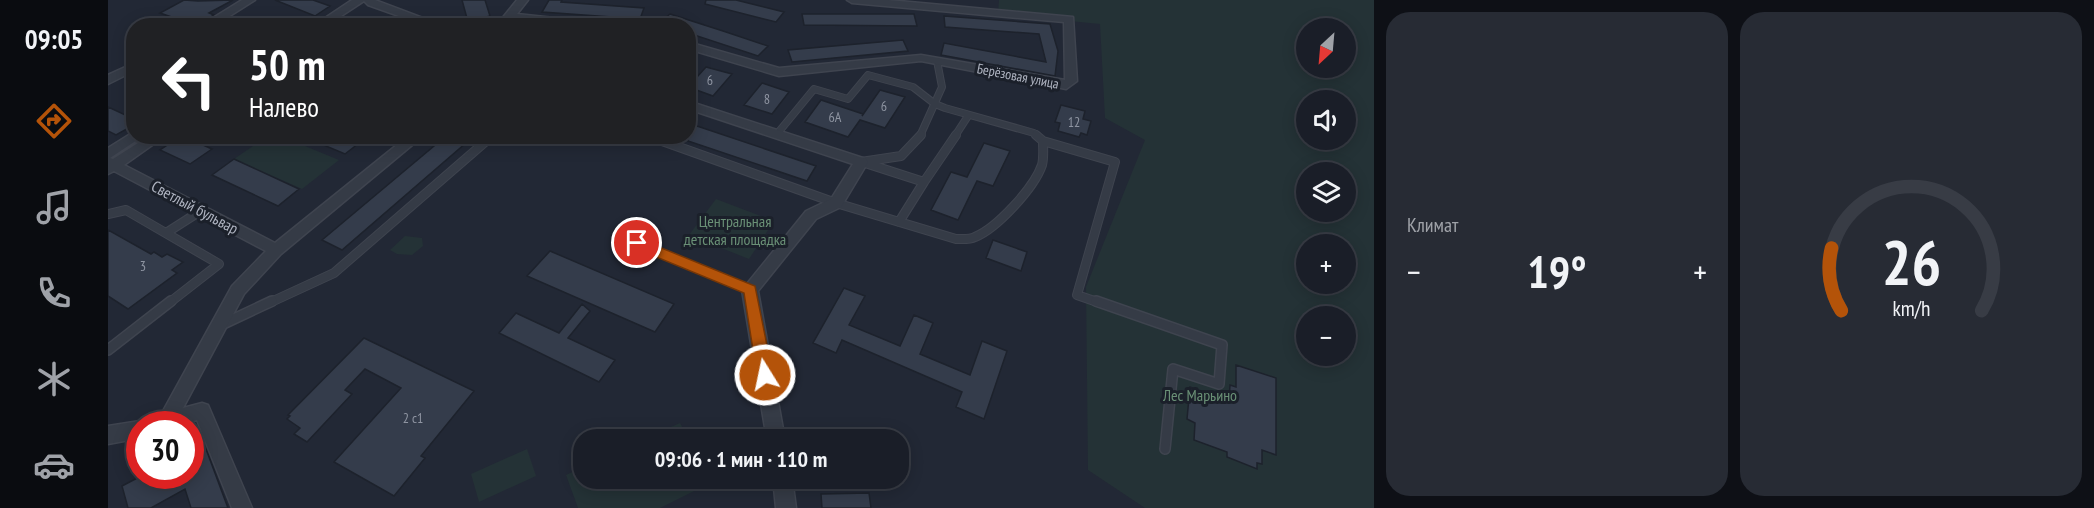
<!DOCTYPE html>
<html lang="ru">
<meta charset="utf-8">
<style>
:root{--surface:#1a1e28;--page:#272b34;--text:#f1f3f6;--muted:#9fa2a8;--line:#383c45;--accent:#b45309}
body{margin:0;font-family:"PT Sans Narrow",sans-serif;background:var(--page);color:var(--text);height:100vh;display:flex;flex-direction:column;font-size:22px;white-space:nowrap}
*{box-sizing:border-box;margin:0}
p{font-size:20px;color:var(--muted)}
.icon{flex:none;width:33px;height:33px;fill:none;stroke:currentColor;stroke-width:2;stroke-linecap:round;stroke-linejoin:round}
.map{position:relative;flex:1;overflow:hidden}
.details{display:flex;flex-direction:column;gap:12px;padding:12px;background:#0e1016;width:720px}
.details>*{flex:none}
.banner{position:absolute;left:18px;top:18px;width:570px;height:126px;border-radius:24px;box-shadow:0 3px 15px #0003,0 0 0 2px var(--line);background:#202124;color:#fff;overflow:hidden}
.needle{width:39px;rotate:206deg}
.fabs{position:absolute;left:1188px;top:18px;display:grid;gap:12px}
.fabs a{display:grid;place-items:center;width:60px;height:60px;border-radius:50%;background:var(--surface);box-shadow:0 3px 15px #0003,0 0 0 2px var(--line);font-size:30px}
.speed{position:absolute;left:18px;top:411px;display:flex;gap:12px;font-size:30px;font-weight:700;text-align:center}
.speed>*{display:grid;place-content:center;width:78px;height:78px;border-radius:50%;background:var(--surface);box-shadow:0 3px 15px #0003,0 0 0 2px var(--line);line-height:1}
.speed .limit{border:9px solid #d22;background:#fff;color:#111}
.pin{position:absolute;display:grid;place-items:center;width:51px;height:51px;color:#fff;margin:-26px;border:3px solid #fff;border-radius:50%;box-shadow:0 2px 6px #0007}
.me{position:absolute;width:66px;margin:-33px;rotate:350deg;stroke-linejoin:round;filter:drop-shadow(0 0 4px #0008)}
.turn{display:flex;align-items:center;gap:21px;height:126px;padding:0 24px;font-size:27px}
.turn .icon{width:78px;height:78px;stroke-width:2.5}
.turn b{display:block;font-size:42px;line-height:51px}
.big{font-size:45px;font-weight:700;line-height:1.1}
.details .widget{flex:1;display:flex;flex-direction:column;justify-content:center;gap:9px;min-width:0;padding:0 21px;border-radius:24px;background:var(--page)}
.details .dial{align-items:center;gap:0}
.dial svg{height:156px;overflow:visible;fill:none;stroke:var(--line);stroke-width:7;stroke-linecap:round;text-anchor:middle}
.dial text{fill:var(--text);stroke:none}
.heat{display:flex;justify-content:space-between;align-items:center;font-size:33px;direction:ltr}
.details .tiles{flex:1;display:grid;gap:12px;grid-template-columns:repeat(2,1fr)}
.trip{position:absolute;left:465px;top:429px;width:336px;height:60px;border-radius:24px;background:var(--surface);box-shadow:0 3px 15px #0003,0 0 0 2px var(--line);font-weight:700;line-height:60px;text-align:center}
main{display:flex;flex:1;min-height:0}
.menu{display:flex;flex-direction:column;width:108px;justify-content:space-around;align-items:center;background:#0a0c10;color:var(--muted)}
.menu .icon{width:42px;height:42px}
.menu .selected{color:var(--accent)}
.menu b{font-size:27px;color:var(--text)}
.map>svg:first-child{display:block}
.green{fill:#243236;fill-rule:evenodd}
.building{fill:#343c4b;stroke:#1d222c;stroke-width:1.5}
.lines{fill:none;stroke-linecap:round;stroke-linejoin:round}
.lane-far2-casing{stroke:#3f444f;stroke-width:8}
.lane-far1-casing{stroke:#3f444f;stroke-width:10}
.lane-casing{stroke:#3f444f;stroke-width:12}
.street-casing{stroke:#3f444f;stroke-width:3}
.lane-far2{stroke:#353b46;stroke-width:6}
.lane-far1{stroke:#353b46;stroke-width:8}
.lane{stroke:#353b46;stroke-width:9}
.street{fill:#353b46;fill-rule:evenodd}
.route{fill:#b45309;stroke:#753606;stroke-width:1.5}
.labels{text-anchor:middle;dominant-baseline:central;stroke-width:6;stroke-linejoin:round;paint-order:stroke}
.far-street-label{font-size:14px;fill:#b0b5c2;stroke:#1b202a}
.number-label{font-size:14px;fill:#8f95a2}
.street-label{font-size:16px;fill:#b0b5c2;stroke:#1b202a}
.park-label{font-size:16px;fill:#6a9076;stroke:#1b202a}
</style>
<main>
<nav class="menu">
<b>09:05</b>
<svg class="icon selected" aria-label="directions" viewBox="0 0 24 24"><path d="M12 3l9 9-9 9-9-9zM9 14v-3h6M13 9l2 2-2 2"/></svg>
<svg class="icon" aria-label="music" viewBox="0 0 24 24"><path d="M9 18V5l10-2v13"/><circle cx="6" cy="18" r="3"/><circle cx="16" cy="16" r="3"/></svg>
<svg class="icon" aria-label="phone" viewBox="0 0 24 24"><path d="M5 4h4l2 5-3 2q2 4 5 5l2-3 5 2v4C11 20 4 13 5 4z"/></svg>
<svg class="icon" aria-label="climate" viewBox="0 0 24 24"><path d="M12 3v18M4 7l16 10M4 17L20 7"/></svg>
<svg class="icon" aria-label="car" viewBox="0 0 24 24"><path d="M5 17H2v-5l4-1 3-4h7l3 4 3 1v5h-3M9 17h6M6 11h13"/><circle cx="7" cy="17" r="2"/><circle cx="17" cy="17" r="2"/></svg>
</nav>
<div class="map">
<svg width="1266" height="508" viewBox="0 0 1266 508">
<rect width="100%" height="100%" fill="#222835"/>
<path class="green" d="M891,0h375v508h-229l-57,-38 -2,-183 59,-147 -40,-22 -5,-94 -102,-10zM1198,28h40v40h-40zM1198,100h40v40h-40zM1198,172h40v40h-40zM1198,244h40v40h-40zM1198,316h40v40h-40z
M175,137l56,23 -37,29 -68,-30 32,-22z
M608,199l58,22 -25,38 -60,-24z
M297,236l17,2 1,8 -11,9 -15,-1 -7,-4z
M572,423l9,16h-45z
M419,449l9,27 -57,26 -8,-28z
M475,467l1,11h124l2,5 -50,25h-82l-12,-33z"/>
<path class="building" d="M76,0l14,1 35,-1 -24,13 5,2 -13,8 -12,-5 -6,3 -23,-8z
M167,0h38l17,6 -15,10z
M354,0h23l5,16 -22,6z
M441,0h13l-1,2 83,6 -4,11 -98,-7z
M598,0h30l48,12 -8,10 -71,-18z
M562,14l53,17 45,15 -10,10 -70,-23v-7h-32z
M694,14h112l3,12 -113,-1z
M836,16l106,8 8,27 -3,25 -114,-21 3,-12 102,19 -7,-28 -94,-7z
M795,40l5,11 -116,11 -4,-12z
M598,67l26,7 -19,22 -25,-9z
M654,83l27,9 -17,22 -28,-9z
M772,90l25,7 -20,31 -25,-8 -12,17 -43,-15 16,-22 42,14 -1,2z
M953,105l24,6 -2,8 8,2 -4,14 -6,-2 -2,4 -21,-6 2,-8 -5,-1z
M0,107l26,12v6l-18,10 -8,-4z
M580,123l128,43 -9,15 -119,-40z
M73,136h2l29,13 -22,15 -30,-14z
M194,136h66l-23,18z
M338,136h28l-132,114 -20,-10z
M876,143l26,8 -17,35 -16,-5 -19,39 -27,-10 20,-38 16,5z
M126,159l65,30 -21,17 -66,-31z
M0,230l43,24 3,-2 8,5 5,-3 16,8 -11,8 5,3 -49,36 -20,-13z
M885,240l34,12 -6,19 -35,-13z
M442,251l124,53 -19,28 -128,-56z
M736,288l21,8 -16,29 51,21 14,-31 19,8 -13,31 50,21 12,-34 25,10 -23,68 -28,-12 6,-15 -120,-52 -6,13 -23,-10z
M474,304l8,7 -22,27 47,22 -16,22 -100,-49 17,-20 43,20z
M256,338l110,53 -53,65 4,2 -31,38 -60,-34 67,-74 -36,-19 -20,21 7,4 -45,48 -13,-8 6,-6 -13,-9 3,-3 -2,-1z
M1128,365l40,13v77l-14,-5v14l-5,-1v6l-30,-12v-5l-33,-12 1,-17 -8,-4 3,-32 39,14 1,-16 6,2z
M95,441l25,67h-37l-6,-19 -34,19h-23l-6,-22 19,-10h49v-28z
M761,493l2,15h-49l-1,-14z"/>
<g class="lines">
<defs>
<path id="lane-far2" d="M669,134l37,-45 34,10 20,-24 45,12 22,17 10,4 89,25 3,3
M812,136l22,-49 -5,-26
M847,136l13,-20"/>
<path id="lane-far1" d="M540,136l188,67 120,36c6,0 13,1 19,-2 22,-9 59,-49 67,-72 2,-8 1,-16 1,-24l-7,-6
M935,141l72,21 -38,133 23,8
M753,162l40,-6 20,-21
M757,163l59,19 32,-47
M0,214l18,-4 93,54 -50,39
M791,222l25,-40
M58,233l36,-23
M529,243l113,47
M161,303l65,-30 158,-137"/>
<path id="lane" d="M988,301l126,44 -3,39 -46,-15 -8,80
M113,325l51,-24
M0,350l63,-49"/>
<path id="street" d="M134,0h13l-41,26h-14z
M244,0h23l69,26h-17l-59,-21 -4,-4 -38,25h-13z
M409,0h11l-11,14 84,9 5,3h-40l-54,-6 -5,6h-11z
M739,0h41l185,17 4,64 -11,8 -145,-28 -142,15 -91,-27v-7l91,26 142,-13 144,25 -1,-58 -212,-19z
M26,63v8l-26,13v-9z
M580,101l178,58 2,3 -27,45 -25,12 -58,72 27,149h-18l-25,-150 64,-79 25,-12 22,-35 -165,-55z
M24,133l2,3h9l-33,22 3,1 36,-23h16l-41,29 151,78 133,-107h15l-142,118 -37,40 -61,114 19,-5 6,2 44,103h-20l-35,-88 -15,4h-42v14l-32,6v-18l32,-5 5,1 2,-4 15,-5 70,-127 34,-35 -152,-80 -6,3v-26z
M665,478h19l4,30h-20z"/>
</defs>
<use href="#lane-far2" class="lane-far2-casing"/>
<use href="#lane-far1" class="lane-far1-casing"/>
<use href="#lane" class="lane-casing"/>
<use href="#street" class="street-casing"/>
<use href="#lane-far2" class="lane-far2"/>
<use href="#lane-far1" class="lane-far1"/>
<use href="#lane" class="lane"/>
<use href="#street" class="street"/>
</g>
<path class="route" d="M529,238l118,48 18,89 -3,5 -5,2 -6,-2 -2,-5 -13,-82 -112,-46 -2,-4 2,-3z"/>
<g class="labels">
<g class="far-street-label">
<text transform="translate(910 76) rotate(11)">Берёзовая улица</text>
</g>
<g class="number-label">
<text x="602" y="80">6</text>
<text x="659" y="99">8</text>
<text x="776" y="106">6</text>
<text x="727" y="117">6А</text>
<text x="966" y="122">12</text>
<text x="35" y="266">3</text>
<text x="305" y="418">2 с1</text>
</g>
<g class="street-label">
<text transform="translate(87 207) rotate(28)">Светлый бульвар</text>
</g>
<g class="park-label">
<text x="627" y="221">Центральная<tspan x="627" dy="18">детская площадка</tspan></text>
<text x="1092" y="395">Лес Марьино</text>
</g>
</g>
</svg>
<div class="fabs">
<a><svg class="needle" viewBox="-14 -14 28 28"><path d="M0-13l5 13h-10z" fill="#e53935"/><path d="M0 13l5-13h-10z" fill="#9fa2a8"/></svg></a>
<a><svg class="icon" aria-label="sound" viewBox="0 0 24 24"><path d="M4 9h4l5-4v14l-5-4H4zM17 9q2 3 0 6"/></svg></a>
<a><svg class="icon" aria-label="layers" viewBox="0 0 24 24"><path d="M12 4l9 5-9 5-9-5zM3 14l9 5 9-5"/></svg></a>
<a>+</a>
<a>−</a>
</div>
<div class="speed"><div class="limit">30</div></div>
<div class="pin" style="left:529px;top:243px;background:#d93025"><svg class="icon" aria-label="arrive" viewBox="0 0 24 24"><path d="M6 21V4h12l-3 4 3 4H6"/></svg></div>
<svg class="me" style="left:657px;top:375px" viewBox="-20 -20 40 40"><circle r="17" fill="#b45309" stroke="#fff" stroke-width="3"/><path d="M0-11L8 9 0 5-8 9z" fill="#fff"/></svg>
<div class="trip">09:06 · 1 мин · 110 m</div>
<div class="banner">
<div class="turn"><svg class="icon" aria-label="left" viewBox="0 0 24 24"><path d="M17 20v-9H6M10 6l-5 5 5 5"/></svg><div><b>50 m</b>Налево</div></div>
</div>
</div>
<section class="details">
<div class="tiles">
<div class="widget"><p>Климат</p>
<div class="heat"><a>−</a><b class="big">19°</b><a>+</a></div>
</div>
<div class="widget dial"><svg viewBox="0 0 100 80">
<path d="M14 69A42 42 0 1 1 86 69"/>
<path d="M14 69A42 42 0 0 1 9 37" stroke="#b45309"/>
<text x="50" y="56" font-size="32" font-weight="700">26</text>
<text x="50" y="72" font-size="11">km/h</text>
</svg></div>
</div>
</section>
</main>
